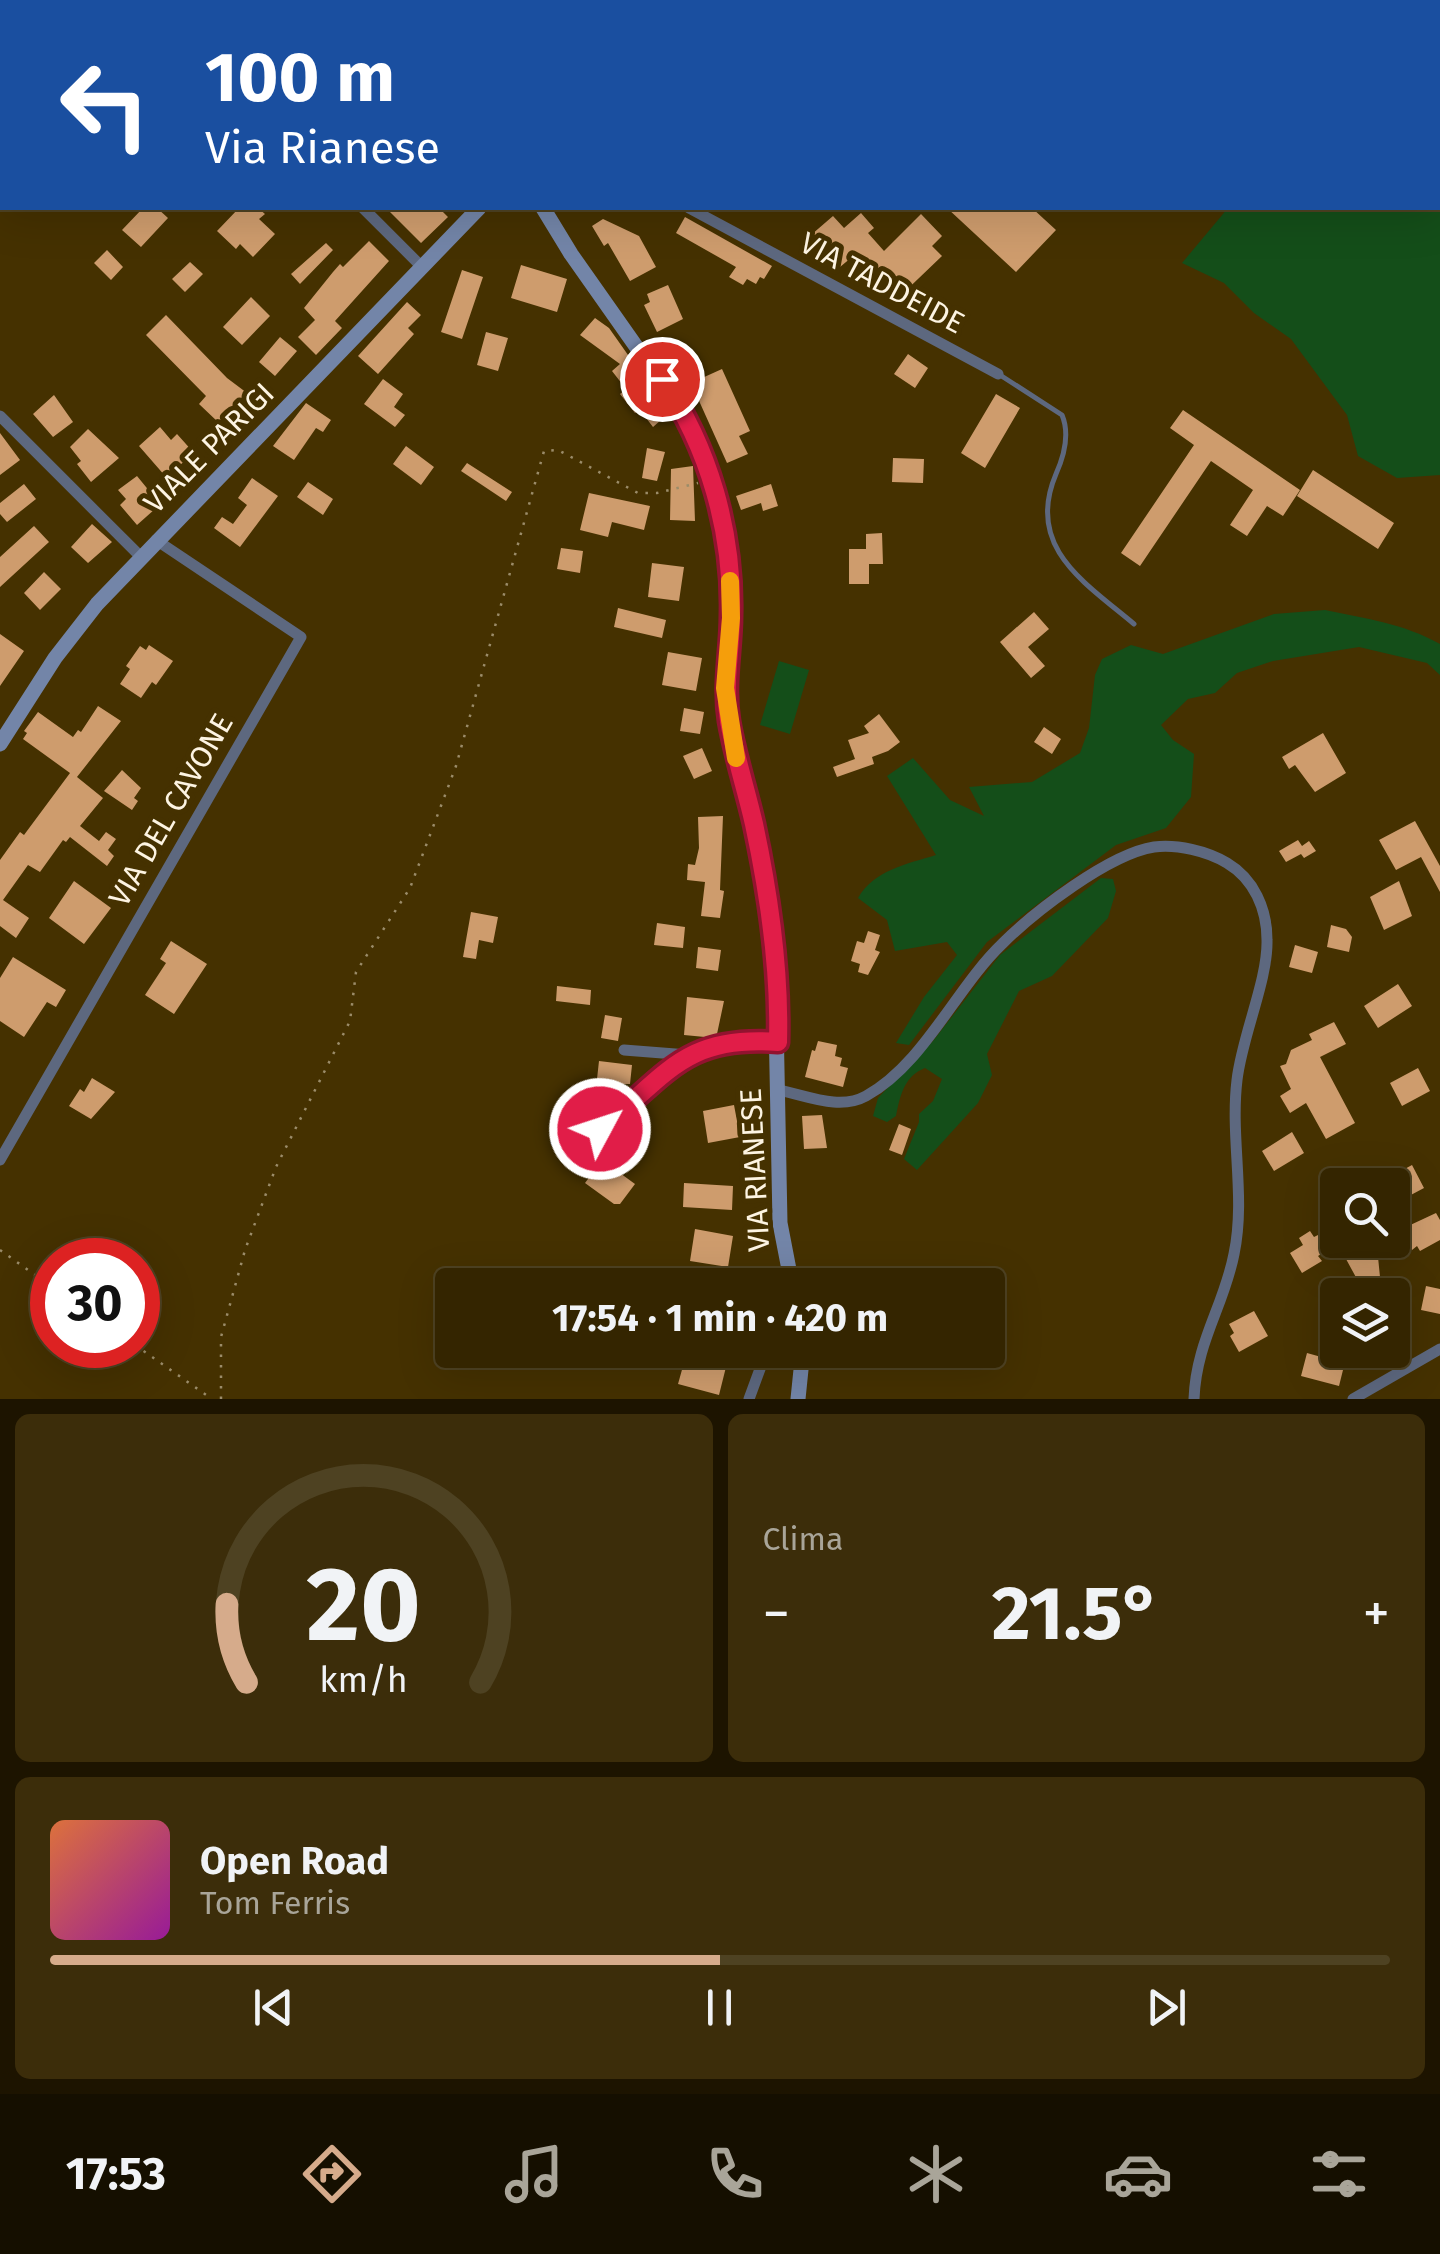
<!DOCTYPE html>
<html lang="it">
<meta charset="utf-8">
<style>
:root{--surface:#342500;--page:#3c2d0a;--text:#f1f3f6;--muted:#a9a599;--line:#4e4222;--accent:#d6ab8b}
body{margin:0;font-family:"Fira Sans",sans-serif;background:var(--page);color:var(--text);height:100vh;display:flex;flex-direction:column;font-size:38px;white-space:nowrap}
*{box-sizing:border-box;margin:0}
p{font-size:32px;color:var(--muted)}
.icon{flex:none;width:55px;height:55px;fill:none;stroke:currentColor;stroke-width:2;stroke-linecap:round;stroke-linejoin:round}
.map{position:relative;height:1399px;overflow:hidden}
.details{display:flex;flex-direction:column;gap:15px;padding:15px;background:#1d1400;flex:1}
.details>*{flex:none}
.hud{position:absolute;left:0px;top:0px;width:1440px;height:210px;box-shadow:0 10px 40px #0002,0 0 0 2px var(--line);background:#1a4fa0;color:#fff;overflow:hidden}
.fabs{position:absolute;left:1320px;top:1168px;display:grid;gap:20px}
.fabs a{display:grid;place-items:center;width:90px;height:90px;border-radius:10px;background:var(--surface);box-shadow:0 10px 40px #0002,0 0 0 2px var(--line);font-size:50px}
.speed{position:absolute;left:30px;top:1238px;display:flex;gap:20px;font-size:50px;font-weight:700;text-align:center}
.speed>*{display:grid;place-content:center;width:130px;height:130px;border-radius:50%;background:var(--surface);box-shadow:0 10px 40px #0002,0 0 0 2px var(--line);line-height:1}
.speed .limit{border:15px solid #d22;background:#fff;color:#111}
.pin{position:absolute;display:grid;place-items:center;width:85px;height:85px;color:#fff;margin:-42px;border:5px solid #fff;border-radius:50%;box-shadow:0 2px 10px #0007}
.me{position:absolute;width:110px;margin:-55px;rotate:50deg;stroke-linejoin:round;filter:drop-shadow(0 0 8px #0008)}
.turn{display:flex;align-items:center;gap:35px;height:210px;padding:0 40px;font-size:45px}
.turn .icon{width:130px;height:130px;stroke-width:2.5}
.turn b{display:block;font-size:70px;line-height:85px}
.big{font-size:75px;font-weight:700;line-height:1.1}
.details .tile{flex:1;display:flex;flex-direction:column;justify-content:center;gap:15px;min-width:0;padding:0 35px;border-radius:15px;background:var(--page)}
.details .dial{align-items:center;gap:0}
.dial svg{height:260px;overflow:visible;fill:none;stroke:var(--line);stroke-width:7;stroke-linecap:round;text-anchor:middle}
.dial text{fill:var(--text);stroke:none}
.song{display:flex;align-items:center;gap:30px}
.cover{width:120px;height:120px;border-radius:15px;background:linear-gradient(135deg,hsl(20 70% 55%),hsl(300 70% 35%))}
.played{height:10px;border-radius:5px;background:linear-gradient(90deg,var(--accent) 50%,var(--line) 50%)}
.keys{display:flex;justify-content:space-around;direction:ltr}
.heat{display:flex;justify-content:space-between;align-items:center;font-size:55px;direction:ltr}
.details .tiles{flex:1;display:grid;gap:15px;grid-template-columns:1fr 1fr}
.tile:last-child{grid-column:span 2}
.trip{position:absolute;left:435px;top:1268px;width:570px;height:100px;border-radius:10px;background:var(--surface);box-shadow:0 10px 40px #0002,0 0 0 2px var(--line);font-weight:700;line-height:100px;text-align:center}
.tabs{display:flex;height:160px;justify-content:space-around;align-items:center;background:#150f00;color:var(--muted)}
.tabs .icon{width:70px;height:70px}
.tabs .active{color:var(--accent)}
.tabs b{font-size:45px;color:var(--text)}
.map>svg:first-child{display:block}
.green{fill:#144e19}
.building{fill:#ce9c6d}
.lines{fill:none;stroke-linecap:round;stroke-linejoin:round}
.path{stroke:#9b8c69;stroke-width:2.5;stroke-dasharray:2.5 8;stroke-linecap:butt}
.lane{stroke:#5d687f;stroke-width:5}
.street{stroke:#5d687f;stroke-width:11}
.secondary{stroke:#7385a8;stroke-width:15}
.route-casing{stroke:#92132f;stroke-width:25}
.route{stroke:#e11d48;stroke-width:18}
.slow{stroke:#f59e0b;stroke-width:18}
.labels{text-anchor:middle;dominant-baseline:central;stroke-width:10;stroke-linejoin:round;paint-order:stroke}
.street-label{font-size:30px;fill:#fdf4e2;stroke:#453100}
</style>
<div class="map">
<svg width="1440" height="1399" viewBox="0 0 1440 1399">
<rect width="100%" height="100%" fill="#453100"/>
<path class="green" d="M904,0h536v475l-43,3 -39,-22 -11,-41 -56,-76 -37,-26 -30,-30 -42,-20 46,-55h210v-206h-534z
M1325,610c39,8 80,14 115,34v31l-13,-12 -68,-16 -86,14 -36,12 -22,20 -27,6 -27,26 12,15 21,14 -3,43 -25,31 -50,17 -129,97 -78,103 -13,-2 28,-46 33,-42 -10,-13 -52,9 -8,-31 -29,-22c16,-28 49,-34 78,-43l-49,-79 26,-18 37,42 34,16 -15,-29 63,-5 48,-29 9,-25 6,-53 7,-16 29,-14 32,9 111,-40z
M779,661l30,9 -19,64 -30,-9z
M1101,878l12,1 3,12 -8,27 -56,58 -33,15 -32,63 5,21 -14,28 -61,67 -13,-11 15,-37v-8l14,-13 9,-22 -17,-11c-21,8 -25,28 -29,48l-9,6 -14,-6 5,-18 55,-57 67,-86z"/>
<path class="building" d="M143,208h14l11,10 -27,29 -19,-17z
M239,208h19l7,6 -6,5 16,15 -22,23 -13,-13 -4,5 -19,-18z
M386,208h53l9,9 -27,26z
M947,208h85l24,22 -40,42z
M861,213l13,15 -6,5 16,18 37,-37 21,22 -10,10 10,10 -47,45 -43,-44 -12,10 -29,-32 22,-19 11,12z
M685,217l87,49 -8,13 -4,-2 -4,7 -9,-5 -4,6 -14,-8 7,-10 -60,-34z
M603,219l36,17 17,31 -26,14 -22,-38 -4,3 -12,-20z
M369,241l20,20 -54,60 7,7 -26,27 -18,-18 17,-17 -11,-12 29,-36 7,-8 3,3z
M326,243l7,7 -33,34 -9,-10z
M107,250l16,17 -12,13 -17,-17z
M190,262l13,12 -18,18 -13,-13z
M521,265l46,14 -10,33 -46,-14z
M462,270l21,7 -21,62 -21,-7z
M668,285l15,34 -26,13 -13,-27 6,-3 -3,-8z
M251,297l19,19 -28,29 -19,-18z
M407,302l14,13 -13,13 6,6 -36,40 -20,-18z
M166,315l61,63 24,18 -11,12 -4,-4 -17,19 -20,-19 7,-8 -60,-61z
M595,318l14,10 60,85 -16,14 -13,-17 -5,3 -15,-19 6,-5 -14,-18 8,-7 -40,-29z
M486,332l22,6 -10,33 -21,-6z
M280,337l17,14 -22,25 -16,-14z
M908,354l20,14 -13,20 -21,-14z
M722,369l28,62 -11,5 9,18 -21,9 -36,-80z
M383,379l20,15 -9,13 11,8 -10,12 -31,-23z
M996,394l24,14 -35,60 -24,-15z
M54,395l19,27 -20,15 -20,-23z
M306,403l25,17 -8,12 -7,-4 -22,32 -21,-14z
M1183,410l117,80 -17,26 -16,-10 -20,30 -17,-11 23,-35 -42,-29 -71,105 -19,-13 73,-108 -24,-17z
M160,427l11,13 6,-6 17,19 -28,24 -27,-31z
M88,429l31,29 -28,24 -14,-18 4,-3 -11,-14z
M0,433l20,27 -20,15z
M406,446l28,21 -13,18 -28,-21z
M647,448l18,4 -8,29 -15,-3z
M893,458l31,1 -1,24 -31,-1z
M467,463l45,29 -6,9 -45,-30z
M693,466l2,55 -25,-1 1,-51z
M1313,470l81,53 -16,26 -81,-53z
M137,476l18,22 -6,5 6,6 -18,16 -17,-20 6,-6 -8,-9z
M252,478l26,18 -38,51 -26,-19 8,-11 11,7 14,-19 -9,-7z
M308,482l25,17 -10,16 -26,-18z
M24,484l12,15 -29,23 -7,-8v-11z
M771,484l7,22 -15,5 -2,-8 -20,7 -5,-14z
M589,493l61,13 -6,24 -32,-8 -4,15 -28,-7z
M92,524l20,18 -24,21 -17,-16z
M34,526l15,16 -49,45v-30z
M882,533l1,31h-14v20h-20v-35h17v-15z
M561,548l22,3 -3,22 -23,-4z
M652,563l32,4 -5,34 -31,-4z
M44,572l17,17 -21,21 -16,-17z
M618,608l48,12 -4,18 -48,-11z
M1034,612l15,17 -21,18 17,19 -14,12 -31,-36z
M0,634l24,17 -24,35z
M149,645l24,16 -17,24 -4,-3 -11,16 -21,-14 10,-15 -4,-3 14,-20 6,4z
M668,652l34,6 -6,33 -34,-6z
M98,706l23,15 -44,56 26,21 -23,28 19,15 7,-9 10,7 -8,11 6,6 -7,10 -37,-29 -4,5 -3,-2 -23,32 -12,-7 -25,35 26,18 -13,20 -16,-12v-66l20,-28 4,3 46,-62 -47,-34 4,-6 -3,-2 14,-19 35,25 5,-7 3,2z
M684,708l20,4 -4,22 -20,-3z
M879,714l21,28 -12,9 -16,6 2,7 -37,13 -4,-10 22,-8 -7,-19 21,-7 -5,-7z
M1044,727l17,12 -9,15 -18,-12z
M1323,733l23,40 -31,19 -20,-27 -6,4 -7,-12z
M702,748l10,23 -18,8 -11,-23z
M122,770l19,18 -7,10 4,3 -6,9 -28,-19z
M723,816l-3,74 4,1 -4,27 -19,-2 4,-34 -18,-2 1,-16 7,1 4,-17 -1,-31z
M1415,821l25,45v26l-19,-35 -25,13 -17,-30z
M1298,840l4,6 7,-5 7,10 -12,7 -3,-4 -15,8 -7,-11z
M74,881l37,27 -27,36 -35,-26z
M1399,881l13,35 -28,14 -14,-33z
M471,912l27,5 -5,26 -14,-3 -3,19 -13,-2z
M657,923l28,4 -2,21 -29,-3z
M1331,925l15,4 6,8 -3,15 -22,-5z
M868,931l12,4 -5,15 5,2 -12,23 -10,-3 2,-8 -9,-3 6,-20 7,2z
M171,941l36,23 -33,50 -29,-19 21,-32 -6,-4z
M1295,945l23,7 -6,21 -23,-6z
M698,947l23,3 -3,21 -22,-3z
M13,957l53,33 -10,17 -9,-5 -23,35 -24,-16v-43z
M1398,984l14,22 -34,22 -14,-22z
M557,986l34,4 -1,15 -34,-4z
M687,997l37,4 -7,33 -12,3 -21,-2z
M605,1015l17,3 -4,23 -17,-3z
M1334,1022l12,22 -26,13 35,66 -29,16 -20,-36 -16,10 -10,-17 11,-7 -11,-23 6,-2 5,-14 21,-10 -3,-6z
M818,1041l19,4 -2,11 7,2 -2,8 8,2 -5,19 -38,-10 7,-27 3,1z
M599,1061l33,4 -2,19h-8l-1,10 -29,-3 1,-12h4z
M1418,1068l12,23 -28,15 -12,-23z
M92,1078l23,14 -24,27 -22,-13 11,-17 4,3z
M734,1105l6,32 -32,6 -5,-32z
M561,1112l25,2 -1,10 -26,6z
M822,1115l5,33 -23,1 -2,-33z
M899,1124l12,5 -9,26 -13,-5z
M1292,1132l12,21 -30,18 -12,-20z
M602,1160l33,24 -15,20h-6l-29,-21z
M1412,1165l12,23 -32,17v-20h-28l35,-18 2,4z
M684,1183l49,3 -1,24 -49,-3z
M1436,1213l4,7v20l-20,11 -3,-5 -5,4 -8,-13 6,-3 -4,-7z
M695,1229l38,7 -5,31 -38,-6z
M1310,1231l4,6 4,-2 9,15 -9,6 4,5 -20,12 -12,-20 13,-8 -4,-7z
M1370,1246l8,11 2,20 -22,4 -12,-22z
M1426,1286l14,3v25l-19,-4z
M1254,1311l14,25 -29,16 -9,-16 4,-3 -5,-9z
M1392,1328l16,3 -6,25 -10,-2z
M1333,1350h15l-9,36 -38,-10 6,-23 25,7z
M685,1359l41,8 -7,28 -41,-11z"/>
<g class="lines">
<path class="path" d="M0,4l4,-4
M0,1250l52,37
M135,1345l77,54
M221,1399v-62l24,-87 31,-83 74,-146 6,-49 54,-84 46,-122 88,-315 14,-1 80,43h19l41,-10"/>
<path class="lane" d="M1000,375l62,40c8,19 2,41 -6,59 -31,73 28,108 78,150"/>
<path class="street" d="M679,2l2,-2
M779,2l2,-2
M363,208l60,60
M689,208l309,166
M0,416l141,141
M624,1050l64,5
M778,1090c28,5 61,21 88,6 57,-31 90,-108 136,-152 32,-32 107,-90 152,-97 23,-3 53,4 73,16 27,16 40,46 40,77 1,40 -25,96 -30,140 -7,58 9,117 -3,174 -10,52 -38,88 -40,145
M556,1142c60,-4 87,-63 136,-89 25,-14 58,-13 86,-11
M0,1160l301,-523 -145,-97
M749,1399l18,-49
M1353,1399l87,-50"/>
<path class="secondary" d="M563,2l1,-2
M543,208l28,46 114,162 19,42 12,41 15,96 -6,102 34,151 16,120 5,255 12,62
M0,744l55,-86 42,-54 382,-396
M798,1399l5,-49"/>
</g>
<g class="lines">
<defs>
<path id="route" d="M600,1129c67,-53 83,-94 178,-87 2,-72 -9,-148 -24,-218 -8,-35 -19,-68 -25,-103 -6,-37 2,-70 2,-106 2,-83 -22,-168 -69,-236"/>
</defs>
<use href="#route" class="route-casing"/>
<use href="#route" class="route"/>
<path class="slow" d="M730,581l1,37 -6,70 11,70"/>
</g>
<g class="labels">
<g class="street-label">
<text transform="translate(882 283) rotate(28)">VIA TADDEIDE</text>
<text transform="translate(209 448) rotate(-45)">VIALE PARIGI</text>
<text transform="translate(171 810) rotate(-60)">VIA DEL CAVONE</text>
<text transform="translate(755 1170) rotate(-93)">VIA RIANESE</text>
</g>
</g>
</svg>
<div class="fabs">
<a><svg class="icon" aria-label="search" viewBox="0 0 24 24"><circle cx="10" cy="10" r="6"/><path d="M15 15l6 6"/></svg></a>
<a><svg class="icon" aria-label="layers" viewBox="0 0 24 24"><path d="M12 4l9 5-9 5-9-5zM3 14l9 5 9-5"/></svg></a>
</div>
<div class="speed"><div class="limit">30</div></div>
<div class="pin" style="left:662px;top:379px;background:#d93025"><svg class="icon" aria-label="arrive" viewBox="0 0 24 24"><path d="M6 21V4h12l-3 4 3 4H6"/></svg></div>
<svg class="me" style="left:600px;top:1129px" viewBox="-20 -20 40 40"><circle r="17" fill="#e11d48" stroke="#fff" stroke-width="3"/><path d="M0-11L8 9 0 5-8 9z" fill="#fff"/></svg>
<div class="trip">17:54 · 1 min · 420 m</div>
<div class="hud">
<div class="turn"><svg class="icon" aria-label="left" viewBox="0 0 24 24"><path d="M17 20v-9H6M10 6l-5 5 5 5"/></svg><div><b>100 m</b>Via Rianese</div></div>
</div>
</div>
<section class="details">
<div class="tiles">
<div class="tile dial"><svg viewBox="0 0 100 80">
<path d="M14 69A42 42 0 1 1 86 69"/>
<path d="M14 69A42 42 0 0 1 8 45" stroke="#d6ab8b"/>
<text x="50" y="56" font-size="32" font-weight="700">20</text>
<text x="50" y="72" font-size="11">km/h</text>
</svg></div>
<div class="tile"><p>Clima</p>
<div class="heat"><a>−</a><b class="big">21.5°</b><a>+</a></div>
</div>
<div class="tile">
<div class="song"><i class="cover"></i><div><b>Open Road</b><p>Tom Ferris</p></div></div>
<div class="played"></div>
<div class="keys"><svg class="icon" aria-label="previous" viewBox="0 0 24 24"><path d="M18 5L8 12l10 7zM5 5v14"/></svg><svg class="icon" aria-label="pause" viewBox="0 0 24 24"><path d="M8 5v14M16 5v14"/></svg><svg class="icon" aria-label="next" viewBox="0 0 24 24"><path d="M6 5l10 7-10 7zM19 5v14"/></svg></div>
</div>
</div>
</section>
<nav class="tabs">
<b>17:53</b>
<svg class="icon active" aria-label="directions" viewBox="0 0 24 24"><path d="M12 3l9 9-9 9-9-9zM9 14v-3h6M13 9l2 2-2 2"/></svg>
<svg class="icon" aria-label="music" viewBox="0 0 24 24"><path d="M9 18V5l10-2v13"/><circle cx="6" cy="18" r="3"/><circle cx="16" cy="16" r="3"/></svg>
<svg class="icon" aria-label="phone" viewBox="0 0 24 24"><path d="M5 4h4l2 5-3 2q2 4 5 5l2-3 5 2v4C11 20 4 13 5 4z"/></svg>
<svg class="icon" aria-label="climate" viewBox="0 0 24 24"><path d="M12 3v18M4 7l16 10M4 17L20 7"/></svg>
<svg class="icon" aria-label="car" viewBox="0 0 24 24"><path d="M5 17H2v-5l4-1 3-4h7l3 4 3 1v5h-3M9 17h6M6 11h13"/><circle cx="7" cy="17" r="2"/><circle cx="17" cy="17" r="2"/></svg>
<svg class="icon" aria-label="filters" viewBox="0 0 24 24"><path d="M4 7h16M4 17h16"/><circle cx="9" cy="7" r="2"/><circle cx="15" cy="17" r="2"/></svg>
</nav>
